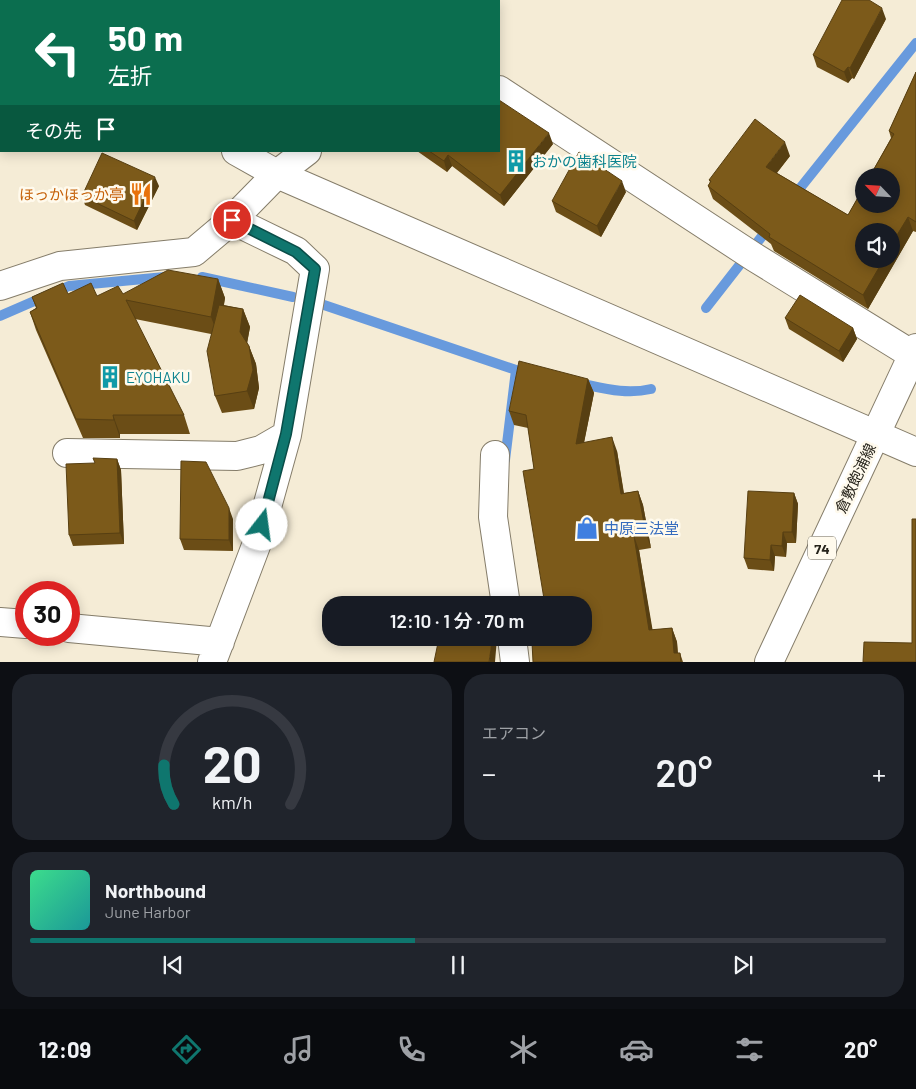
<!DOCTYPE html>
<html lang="ja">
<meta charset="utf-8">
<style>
:root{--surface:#171b24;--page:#20242c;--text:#f1f3f6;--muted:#9ea1a6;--line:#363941;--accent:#0f766e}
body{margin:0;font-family:Barlow,"Noto Sans JP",sans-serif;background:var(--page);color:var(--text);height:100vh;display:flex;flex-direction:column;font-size:19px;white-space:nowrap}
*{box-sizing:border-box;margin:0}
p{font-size:16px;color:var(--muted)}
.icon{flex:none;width:28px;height:28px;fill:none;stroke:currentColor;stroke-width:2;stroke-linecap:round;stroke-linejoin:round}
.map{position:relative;height:662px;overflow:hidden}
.sheet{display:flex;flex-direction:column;gap:12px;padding:12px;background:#0d0f14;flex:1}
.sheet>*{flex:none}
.hud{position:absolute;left:0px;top:0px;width:500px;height:152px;box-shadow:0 2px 12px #0003;background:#0b6e4f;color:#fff;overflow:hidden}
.needle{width:32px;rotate:295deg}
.fabs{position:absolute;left:855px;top:168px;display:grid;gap:10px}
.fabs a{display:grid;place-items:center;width:45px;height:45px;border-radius:50%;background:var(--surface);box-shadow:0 2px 12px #0003;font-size:25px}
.speed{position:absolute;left:15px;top:581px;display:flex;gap:10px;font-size:25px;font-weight:700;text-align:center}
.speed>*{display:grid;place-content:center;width:65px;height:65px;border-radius:50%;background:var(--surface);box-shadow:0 2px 12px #0003;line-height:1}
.speed .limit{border:8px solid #d22;background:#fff;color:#111}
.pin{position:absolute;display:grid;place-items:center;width:42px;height:42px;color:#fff;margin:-21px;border:2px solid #fff;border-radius:50%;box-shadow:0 1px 5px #0007}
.me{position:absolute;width:55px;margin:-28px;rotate:15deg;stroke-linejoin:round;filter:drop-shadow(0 0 4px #0008)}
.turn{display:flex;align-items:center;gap:18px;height:105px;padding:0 25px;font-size:22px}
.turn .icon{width:65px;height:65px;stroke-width:2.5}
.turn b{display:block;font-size:35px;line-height:42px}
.then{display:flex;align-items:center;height:48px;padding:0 25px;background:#0003;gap:10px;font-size:19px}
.big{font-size:38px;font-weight:600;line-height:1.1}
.sheet .widget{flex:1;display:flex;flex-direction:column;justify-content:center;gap:8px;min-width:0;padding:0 18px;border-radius:20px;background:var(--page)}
.sheet .dial{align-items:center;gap:0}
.dial svg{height:130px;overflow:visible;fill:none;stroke:var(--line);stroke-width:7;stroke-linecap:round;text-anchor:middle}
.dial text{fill:var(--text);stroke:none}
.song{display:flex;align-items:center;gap:15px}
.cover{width:60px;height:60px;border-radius:8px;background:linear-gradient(135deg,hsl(150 70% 55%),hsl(180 70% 35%))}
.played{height:5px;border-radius:2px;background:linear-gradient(90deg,var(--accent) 45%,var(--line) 45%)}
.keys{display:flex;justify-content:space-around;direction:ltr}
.heat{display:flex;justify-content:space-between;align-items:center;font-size:28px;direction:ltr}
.sheet .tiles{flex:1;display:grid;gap:12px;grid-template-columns:1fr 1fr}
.widget:last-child{grid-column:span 2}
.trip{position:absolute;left:322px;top:596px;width:270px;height:50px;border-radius:20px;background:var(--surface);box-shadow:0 2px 12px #0003;font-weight:600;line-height:50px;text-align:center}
.tab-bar{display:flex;height:80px;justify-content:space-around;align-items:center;background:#090b0e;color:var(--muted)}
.tab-bar .icon{width:35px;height:35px}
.tab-bar .selected{color:var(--accent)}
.tab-bar b{font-size:22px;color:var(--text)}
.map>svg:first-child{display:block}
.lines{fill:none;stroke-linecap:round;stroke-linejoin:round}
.stream{stroke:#689add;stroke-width:10}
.minor-casing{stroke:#857d6a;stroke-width:30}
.tertiary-casing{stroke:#857d6a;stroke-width:30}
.primary-casing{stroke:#857d6a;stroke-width:30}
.minor{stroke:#fff;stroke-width:28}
.tertiary{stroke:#fff;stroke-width:28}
.primary{stroke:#fff;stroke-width:28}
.wall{fill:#6b4d16}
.shaded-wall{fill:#573f12}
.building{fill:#7c5a1a;stroke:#573f12}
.route-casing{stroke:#0a4d48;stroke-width:12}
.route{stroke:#0f766e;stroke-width:9}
.labels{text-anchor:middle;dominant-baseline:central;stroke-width:5;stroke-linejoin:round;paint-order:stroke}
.shield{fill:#fffaed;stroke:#68645a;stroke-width:1}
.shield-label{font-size:14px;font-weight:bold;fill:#27241b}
.culture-label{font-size:15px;fill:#0d838f;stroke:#fffaed;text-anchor:start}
.food-label{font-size:15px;fill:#c56008;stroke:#fffaed;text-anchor:end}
.street-label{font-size:15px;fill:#27241b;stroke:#fffaed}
.shop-label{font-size:15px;fill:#366cbe;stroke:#fffaed;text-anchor:start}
</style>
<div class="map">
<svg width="916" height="662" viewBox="0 0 916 662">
<rect width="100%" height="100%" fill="#f5ecd6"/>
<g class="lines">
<path class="stream" d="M793,197l123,-154
M202,277l91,20
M324,305l192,65 -11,90
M706,308l64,-82
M0,316l69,-30 96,-9
M578,383c25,5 47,12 73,6"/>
<defs>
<path id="minor" d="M438,1l1,-1
M499,90l255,167 159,98
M0,286l60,-20 134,-14 38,-32 45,-46 30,-23
M67,453l170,3 24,-6 26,-15
M495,455l-2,62 13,88
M0,622l26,2
M69,628l151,14
M512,638l3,24
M212,662l45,-119 30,-108 28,-166 -19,-18 -64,-31"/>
<path id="tertiary" d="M0,5h1
M236,151l41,23 639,278"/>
<path id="primary" d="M769,662l147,-314"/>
</defs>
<use href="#minor" class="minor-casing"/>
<use href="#tertiary" class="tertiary-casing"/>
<use href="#primary" class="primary-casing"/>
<use href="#minor" class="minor"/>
<use href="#tertiary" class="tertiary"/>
<use href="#primary" class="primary"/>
</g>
<path class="wall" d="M369,0h39l-1,1h-36z
M886,19l-32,60 -2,-1 -4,5 -31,-16 -4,-12z
M916,72v160l-3,-1 -45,78 -94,-58 -3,-7 -58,-45 -5,-13 2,-4 -1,-2 81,-24 -13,17 71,42 43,-77 -2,-7z
M553,144l-49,62 -52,-40 -5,6 -30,-21h82z
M159,186l-22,44 -52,-25 -3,-9z
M626,192l-25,45 -45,-25 -4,-11z
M218,279l7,19 -1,7 19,4 7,18 -3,16 2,3 7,18 3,24 -5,21 -32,4 -7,-17 -4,-62 -76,-15 49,96 6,19h-70v4h-37l-47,-108 -6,-18 6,-4 -4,-11 36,-3 29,2 26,-2z
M785,318l68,10 4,11 -14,23 -54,-33z
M588,379l6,14 -10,49 33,9 7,42 14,-2 5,14 8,43 -12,2 13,80 20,-2 5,14 1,11h2l3,9h-150l18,-22 -17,-171 -6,-41 -14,-3 -5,-14z
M117,459l4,11 3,74 -51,2 -4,-11 26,-72z
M794,493l4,11 -2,39h-9l-1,14 -11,-1 -1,15 -26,-2 -4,-11z
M233,519v32l-49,-1 -4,-11z"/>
<path class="shaded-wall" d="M340,0h9l1,1h-10z
M397,0h11l-1,1h-11z
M882,8l4,11 -32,60 -4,-11z
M848,67l4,11 -4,5 -4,-11z
M549,133l4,11 -49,62 -4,-11z
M785,142l5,14 -19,24 -5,-13z
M448,155l4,11 -5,6 -3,-11z
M155,177l4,9 -22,44 -3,-9z
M622,181l4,11 -25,45 -4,-11z
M908,217l5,14 -45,78 -5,-14 21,-36h7v-14z
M218,279l7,19 -7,37 -7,-18z
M243,309l7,18 -4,22 -6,-17z
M853,328l4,11 -14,23 -4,-11z
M249,346l7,18 3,24 -5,21 -7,-18z
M588,379l6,14 -13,65 -5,-14z
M113,415l7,19v4l-6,-18z
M612,437l5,14 9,57 -5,-14z
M117,459l4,11 3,74 -4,-11z
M638,491l5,14 8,43 -5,-14z
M794,493l4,11 -2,39 -4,-11z
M229,508l4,11v32l-4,-11z
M783,532l4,11 -1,14 -4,-11z
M634,536l5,14 16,94 -6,-14z
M771,545l4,11 -1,15 -4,-11z
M672,628l5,14 1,20 -4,-9z
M492,638h5l-2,24h-6z"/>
<path class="building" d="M246,0h94v1h-95z
M381,0h16l-1,1h-13z
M842,0h27l13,8 -32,60 -2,-1 -4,5 -31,-17z
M916,72v150l-8,-5 -17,28v-14h-27v28h20l-21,36 -94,-58 1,-3 -62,-48 3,-5 -2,-1 46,-61 30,23 -19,25 82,48 16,-28v17h27v-28h-21l24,-42 -5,-3z
M499,100l50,33 -49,62 -52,-40 -4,6 -15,-10h70z
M579,152l43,29 -25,45 -45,-25z
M102,153l53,24 -21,44 -52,-25z
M168,270l50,9 -7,38 -85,-17 58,115h-71l1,5 -38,-1 -46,-107 7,-4 -5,-11 31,-14 5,11 23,-11 6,13 21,-10 5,8z
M800,295l53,33 -14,23 -54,-33z
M219,305l24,4 -3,23 9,14 4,24 -6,21 -32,5 -8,-45z
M519,361l69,18 -12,65 36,-7 9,57 17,-3 8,43 -12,2 15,94 23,-2 2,25h6l1,9h-148l-1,-20 19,-2v-2h33v-33h-39l-22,-134 11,-2 -8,-54 -17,-4z
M93,458l24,1 3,74 -51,2 -3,-71 29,-1z
M181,461l25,1 23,46v32l-49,-1z
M748,491l46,2 -2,39h-9l-1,14 -11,-1 -1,15 -26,-2z
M912,519h4v143h-53l1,-20 48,1z
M439,638h53l-1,11 -2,13h-55z"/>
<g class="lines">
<defs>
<path id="route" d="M232,220l64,32 19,17 -29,165 -24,91"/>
</defs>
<use href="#route" class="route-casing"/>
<use href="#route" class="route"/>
</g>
<defs>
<symbol id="building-bare" viewBox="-9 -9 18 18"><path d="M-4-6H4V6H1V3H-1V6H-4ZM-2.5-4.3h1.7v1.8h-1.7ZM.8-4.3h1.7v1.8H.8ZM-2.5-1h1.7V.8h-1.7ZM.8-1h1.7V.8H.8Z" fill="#0f9aa8" stroke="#fffaed" stroke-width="2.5" paint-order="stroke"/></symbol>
<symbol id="restaurant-bare" viewBox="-9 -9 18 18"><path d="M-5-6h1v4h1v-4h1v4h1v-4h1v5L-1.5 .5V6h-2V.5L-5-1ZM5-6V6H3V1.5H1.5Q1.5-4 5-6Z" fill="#e8710a" stroke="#fffaed" stroke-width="2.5" paint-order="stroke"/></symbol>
<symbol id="shop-bare" viewBox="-9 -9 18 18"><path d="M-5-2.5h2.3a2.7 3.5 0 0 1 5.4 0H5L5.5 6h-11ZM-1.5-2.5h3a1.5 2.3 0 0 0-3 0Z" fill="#3f7fe0" stroke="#fffaed" stroke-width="2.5" paint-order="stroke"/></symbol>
</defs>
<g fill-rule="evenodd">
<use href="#building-bare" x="500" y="145" width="32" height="32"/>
<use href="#restaurant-bare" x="125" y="178" width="32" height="32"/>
<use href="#building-bare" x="94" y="361" width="32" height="32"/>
<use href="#shop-bare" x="571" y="512" width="32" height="32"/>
</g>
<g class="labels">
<rect class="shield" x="808" y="536.5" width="28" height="23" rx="4"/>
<g class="shield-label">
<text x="822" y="548">74</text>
</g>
<g class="culture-label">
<text x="532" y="161">おかの歯科医院</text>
<text x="126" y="377">EYOHAKU</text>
</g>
<g class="food-label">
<text x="124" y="194">ほっかほっか亭</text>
</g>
<g class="street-label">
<text transform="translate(855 478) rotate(-65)">倉敷飽浦線</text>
</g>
<g class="shop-label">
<text x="604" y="528">中原三法堂</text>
</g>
</g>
</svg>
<div class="fabs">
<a><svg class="needle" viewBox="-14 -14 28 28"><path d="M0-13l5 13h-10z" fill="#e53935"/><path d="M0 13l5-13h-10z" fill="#9ea1a6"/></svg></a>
<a><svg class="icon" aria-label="sound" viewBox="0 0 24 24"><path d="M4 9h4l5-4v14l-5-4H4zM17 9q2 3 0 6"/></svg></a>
</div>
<div class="speed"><div class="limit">30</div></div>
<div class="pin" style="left:232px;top:220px;background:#d93025"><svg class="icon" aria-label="arrive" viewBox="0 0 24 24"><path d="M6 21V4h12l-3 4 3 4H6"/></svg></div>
<svg class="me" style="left:262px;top:525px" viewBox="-20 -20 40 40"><circle r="19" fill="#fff"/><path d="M0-13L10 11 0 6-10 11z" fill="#0f766e"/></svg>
<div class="trip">12:10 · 1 分 · 70 m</div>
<div class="hud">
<div class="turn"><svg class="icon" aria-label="left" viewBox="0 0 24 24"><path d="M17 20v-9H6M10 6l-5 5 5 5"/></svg><div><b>50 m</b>左折</div></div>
<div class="then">その先<svg class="icon" aria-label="arrive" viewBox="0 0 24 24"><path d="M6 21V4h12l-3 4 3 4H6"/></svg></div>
</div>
</div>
<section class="sheet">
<div class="tiles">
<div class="widget dial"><svg viewBox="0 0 100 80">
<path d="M14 69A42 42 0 1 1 86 69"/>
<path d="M14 69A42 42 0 0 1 8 45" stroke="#0f766e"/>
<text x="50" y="56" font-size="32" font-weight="700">20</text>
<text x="50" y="72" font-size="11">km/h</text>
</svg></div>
<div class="widget"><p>エアコン</p>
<div class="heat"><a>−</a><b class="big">20°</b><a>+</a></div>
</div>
<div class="widget">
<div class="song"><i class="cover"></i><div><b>Northbound</b><p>June Harbor</p></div></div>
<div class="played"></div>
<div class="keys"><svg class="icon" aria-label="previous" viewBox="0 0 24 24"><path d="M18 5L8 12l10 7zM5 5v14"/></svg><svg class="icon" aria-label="pause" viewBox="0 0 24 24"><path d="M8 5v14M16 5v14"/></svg><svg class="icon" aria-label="next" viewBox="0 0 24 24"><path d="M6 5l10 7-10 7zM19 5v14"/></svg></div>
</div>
</div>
</section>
<nav class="tab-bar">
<b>12:09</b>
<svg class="icon selected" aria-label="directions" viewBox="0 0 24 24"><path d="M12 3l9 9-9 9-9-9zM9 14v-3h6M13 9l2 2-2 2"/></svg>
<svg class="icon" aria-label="music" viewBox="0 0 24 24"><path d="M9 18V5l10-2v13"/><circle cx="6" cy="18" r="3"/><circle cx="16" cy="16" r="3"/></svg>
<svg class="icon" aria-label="phone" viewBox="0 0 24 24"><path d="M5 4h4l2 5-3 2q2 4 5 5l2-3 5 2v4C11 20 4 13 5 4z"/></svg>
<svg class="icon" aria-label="climate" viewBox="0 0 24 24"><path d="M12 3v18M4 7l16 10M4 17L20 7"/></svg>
<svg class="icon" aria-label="car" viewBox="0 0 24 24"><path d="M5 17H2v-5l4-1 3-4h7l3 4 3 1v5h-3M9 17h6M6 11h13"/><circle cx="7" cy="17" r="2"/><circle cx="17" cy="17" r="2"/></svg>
<svg class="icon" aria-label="filters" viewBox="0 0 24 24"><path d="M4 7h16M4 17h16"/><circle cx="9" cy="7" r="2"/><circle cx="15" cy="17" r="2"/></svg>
<b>20°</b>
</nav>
